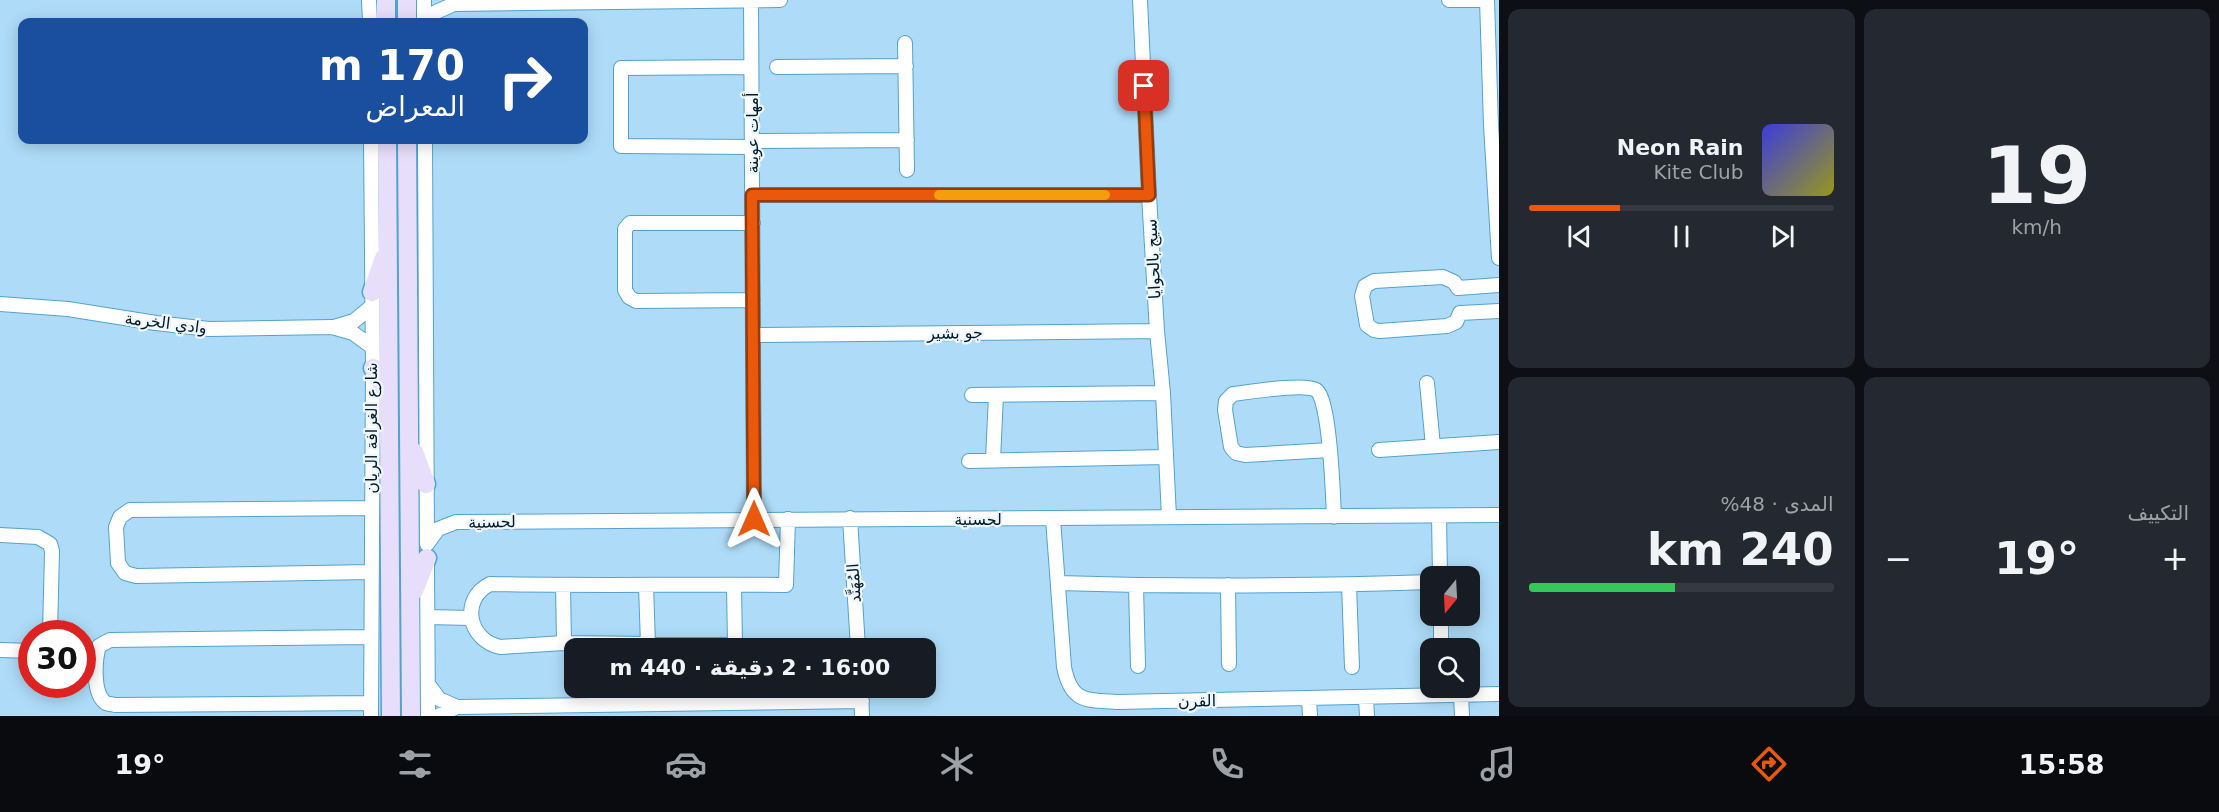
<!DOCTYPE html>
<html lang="ar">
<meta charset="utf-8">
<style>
:root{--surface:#171b24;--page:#242831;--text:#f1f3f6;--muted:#9ea1a6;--line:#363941;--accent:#ea580c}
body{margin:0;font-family:"DejaVu Sans","Noto Naskh Arabic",sans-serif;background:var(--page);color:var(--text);direction:rtl;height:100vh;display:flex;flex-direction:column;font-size:22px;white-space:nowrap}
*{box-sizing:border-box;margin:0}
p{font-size:20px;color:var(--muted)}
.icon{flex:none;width:33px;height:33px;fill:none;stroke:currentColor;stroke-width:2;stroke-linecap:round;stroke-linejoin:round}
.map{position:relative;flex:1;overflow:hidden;direction:ltr}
.drawer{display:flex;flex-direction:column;gap:9px;padding:9px;background:#0d0f14;width:720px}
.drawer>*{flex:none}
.guide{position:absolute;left:18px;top:18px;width:570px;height:126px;border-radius:12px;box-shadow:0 3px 15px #0003;direction:rtl;background:#1a4fa0;color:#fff;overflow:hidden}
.needle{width:39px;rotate:198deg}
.buttons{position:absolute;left:1420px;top:566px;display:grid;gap:12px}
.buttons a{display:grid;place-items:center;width:60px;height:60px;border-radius:12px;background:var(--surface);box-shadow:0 3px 15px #0003;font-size:30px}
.speed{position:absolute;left:18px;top:620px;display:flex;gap:12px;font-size:30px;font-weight:700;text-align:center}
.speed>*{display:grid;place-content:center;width:78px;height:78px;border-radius:50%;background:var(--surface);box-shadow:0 3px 15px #0003;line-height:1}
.speed .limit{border:9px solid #d22;background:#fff;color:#111}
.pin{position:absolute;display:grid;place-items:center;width:51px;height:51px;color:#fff;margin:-26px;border-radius:12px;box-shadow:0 3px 9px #0006}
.me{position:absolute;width:66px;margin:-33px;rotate:0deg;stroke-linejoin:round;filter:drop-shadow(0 0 4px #0008)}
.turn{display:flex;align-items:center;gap:21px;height:126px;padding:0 24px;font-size:27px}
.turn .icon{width:78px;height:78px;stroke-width:2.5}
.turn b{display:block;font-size:42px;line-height:51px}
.big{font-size:45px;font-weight:800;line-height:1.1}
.drawer .tile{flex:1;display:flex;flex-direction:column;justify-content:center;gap:9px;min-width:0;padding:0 21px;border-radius:12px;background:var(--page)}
.drawer .dial{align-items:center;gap:0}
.dial b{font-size:78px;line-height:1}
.song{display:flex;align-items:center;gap:18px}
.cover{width:72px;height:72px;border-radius:9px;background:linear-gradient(135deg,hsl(240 70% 55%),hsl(60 70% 35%))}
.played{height:6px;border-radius:3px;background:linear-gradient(90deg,var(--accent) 30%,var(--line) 30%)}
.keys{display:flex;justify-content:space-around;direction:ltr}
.heat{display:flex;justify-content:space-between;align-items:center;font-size:33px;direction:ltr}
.charge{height:9px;border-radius:4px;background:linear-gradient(90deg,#34c759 48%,var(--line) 0)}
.drawer .tiles{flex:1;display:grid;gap:9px;grid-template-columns:repeat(2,1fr)}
.trip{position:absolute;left:564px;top:638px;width:372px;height:60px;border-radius:12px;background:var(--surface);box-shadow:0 3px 15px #0003;font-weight:800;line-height:60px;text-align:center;direction:rtl}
.menu{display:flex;height:96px;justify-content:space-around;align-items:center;background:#090b0e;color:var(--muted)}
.menu .icon{width:42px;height:42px}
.menu .active{color:var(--accent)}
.menu b{font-size:27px;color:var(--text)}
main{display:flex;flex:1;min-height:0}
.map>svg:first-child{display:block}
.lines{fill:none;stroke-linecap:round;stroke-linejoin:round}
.street-casing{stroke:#51a3cf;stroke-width:16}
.secondary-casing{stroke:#51a3cf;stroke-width:21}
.street{stroke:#fff;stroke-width:14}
.secondary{stroke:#e6defb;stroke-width:18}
.route-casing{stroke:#983908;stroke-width:15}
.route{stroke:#ea580c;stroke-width:10}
.slow{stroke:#f59e0b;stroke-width:10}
.labels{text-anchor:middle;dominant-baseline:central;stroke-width:4.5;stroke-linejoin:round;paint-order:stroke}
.street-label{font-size:16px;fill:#031c2a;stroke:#eff7fc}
</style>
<main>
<section class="drawer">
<div class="tiles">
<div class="tile dial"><b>19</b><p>km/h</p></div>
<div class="tile">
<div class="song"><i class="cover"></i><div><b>Neon Rain</b><p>Kite Club</p></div></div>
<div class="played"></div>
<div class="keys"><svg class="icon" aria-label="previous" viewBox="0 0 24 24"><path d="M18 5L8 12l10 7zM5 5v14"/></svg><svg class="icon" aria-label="pause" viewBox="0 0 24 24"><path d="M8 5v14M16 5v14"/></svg><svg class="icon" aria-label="next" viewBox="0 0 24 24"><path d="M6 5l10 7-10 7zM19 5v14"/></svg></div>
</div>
<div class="tile"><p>التكييف</p>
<div class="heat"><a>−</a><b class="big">19°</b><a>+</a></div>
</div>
<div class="tile"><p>المدى · 48%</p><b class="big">240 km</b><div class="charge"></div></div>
</div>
</section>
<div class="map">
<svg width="1499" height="716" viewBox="0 0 1499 716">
<rect width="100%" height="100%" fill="#aedcf8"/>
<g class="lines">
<defs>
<path id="street" d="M369,0l1,22
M424,0v22
M751,0l3,519
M1140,0l9,195 8,136 6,62 6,124
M1449,0h38
M1487,0l4,125 8,133
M427,22l9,-10 18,-8 326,-4
M905,43l2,127
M751,67l-130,1v78l131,1
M777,67l129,-1
M371,140l2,228 -2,348
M425,140l2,403
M752,141l155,-1
M752,195h397
M753,223h-123l-5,6v61l4,7 7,4 117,-1
M1499,285l-41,3 -4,-6 -11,-5 -69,4 -9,5 -3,10 5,29 7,5 6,1 67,-5 9,-4 4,-9 39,-2
M0,304l68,5 88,14 53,6 123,-2 21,6 18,13
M334,327l20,-6 17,-14
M753,335l404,-4
M1427,383l6,63
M972,395l191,-2
M1330,450l-85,5 -9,-2 -5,-6 -6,-37 1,-9 7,-7c16,-2 71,-11 83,-4 14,8 17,107 18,127
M1379,450l120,-8
M993,460l3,-65
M969,461l197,-4
M1439,516l1,60
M850,518l8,130
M1053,519l11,148c7,35 21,33 53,35l382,-8
M0,535l38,2 12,7 2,7 -2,82
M427,544l11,-15 18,-7 1043,-7
M427,565l1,151
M371,572l-235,4 -11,-3 -7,-10 -2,-36 4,-10 10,-7 241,-2
M1058,583c124,4 249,3 373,-1
M563,585l1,58
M646,585l2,60
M734,585l1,60 -171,-2 -64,4c-32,-7 -40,-48 -10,-63 99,2 197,0 296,1l2,-66
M1228,585l1,79
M1349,585l3,82
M1136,586l2,80
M1441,615v33
M428,617l43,1
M371,637l-261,3 -11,6c-4,13 -7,48 7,57 2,1 6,1 9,2l256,-2
M0,650l32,1
M428,684l11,15 18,8
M861,687l1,29
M1461,695l1,21
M1366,698l1,18
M1309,699l1,17
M438,716l19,-9 405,-6"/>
<path id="secondary" d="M386,0v22
M407,0v22
M387,140l4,576
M407,140l4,576
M372,292l12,-34
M373,368l15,27
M414,452l12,32
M414,591l13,-33"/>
</defs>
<use href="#street" class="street-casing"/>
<use href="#secondary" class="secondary-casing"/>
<use href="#street" class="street"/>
<use href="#secondary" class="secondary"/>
</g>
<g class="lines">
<defs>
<path id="route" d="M754,519l-2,-324h397l-5,-109"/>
</defs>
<use href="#route" class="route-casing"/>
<use href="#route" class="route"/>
<path class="slow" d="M939,195h166"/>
</g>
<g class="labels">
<g class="street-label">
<text transform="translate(752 133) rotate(-90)">أمهات عوينة</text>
<text transform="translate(1153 259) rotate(-93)">سيج بالحوايا</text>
<text transform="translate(166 323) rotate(7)">وادي الخرمة</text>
<text transform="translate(955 333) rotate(-1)">جو بشير</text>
<text transform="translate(371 428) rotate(-90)">شارع الغرافة الريان</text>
<text x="978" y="519">لحسنية</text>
<text transform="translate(492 522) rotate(-1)">لحسنية</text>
<text transform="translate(854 583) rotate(-94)">المُهَنَّد</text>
<text transform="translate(1197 701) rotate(-1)">القرن</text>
</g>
</g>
</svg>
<div class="buttons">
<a><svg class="needle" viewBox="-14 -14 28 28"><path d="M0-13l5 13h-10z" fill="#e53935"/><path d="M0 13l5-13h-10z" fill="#9ea1a6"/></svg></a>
<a><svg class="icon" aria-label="search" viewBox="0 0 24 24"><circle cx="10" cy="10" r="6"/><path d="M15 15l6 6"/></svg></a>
</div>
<div class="speed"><div class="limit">30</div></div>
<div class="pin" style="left:1144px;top:86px;background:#d93025"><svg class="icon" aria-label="arrive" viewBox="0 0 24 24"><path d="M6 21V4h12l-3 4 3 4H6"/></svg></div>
<svg class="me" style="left:754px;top:519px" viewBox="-20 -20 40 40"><path d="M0-17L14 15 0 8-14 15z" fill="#ea580c" stroke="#fff" stroke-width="4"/></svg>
<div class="trip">16:00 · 2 دقيقة · 440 m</div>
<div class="guide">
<div class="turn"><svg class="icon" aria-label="right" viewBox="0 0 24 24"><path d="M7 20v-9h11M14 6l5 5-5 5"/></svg><div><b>170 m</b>المعراض</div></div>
</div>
</div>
</main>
<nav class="menu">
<b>15:58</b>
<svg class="icon active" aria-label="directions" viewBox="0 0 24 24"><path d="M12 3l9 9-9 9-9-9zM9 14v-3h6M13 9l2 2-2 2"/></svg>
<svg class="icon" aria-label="music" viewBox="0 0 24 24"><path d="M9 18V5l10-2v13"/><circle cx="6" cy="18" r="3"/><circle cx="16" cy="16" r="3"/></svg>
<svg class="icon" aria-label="phone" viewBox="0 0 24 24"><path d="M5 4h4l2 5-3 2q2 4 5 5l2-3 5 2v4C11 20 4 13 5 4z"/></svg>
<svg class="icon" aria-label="climate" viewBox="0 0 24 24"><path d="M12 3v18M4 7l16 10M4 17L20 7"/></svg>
<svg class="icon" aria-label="car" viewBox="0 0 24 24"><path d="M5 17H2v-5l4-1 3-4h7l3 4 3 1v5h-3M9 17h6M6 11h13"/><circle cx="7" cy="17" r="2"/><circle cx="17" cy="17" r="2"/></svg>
<svg class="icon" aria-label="filters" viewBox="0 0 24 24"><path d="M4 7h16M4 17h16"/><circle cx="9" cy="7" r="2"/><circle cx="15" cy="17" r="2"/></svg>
<b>19°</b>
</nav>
